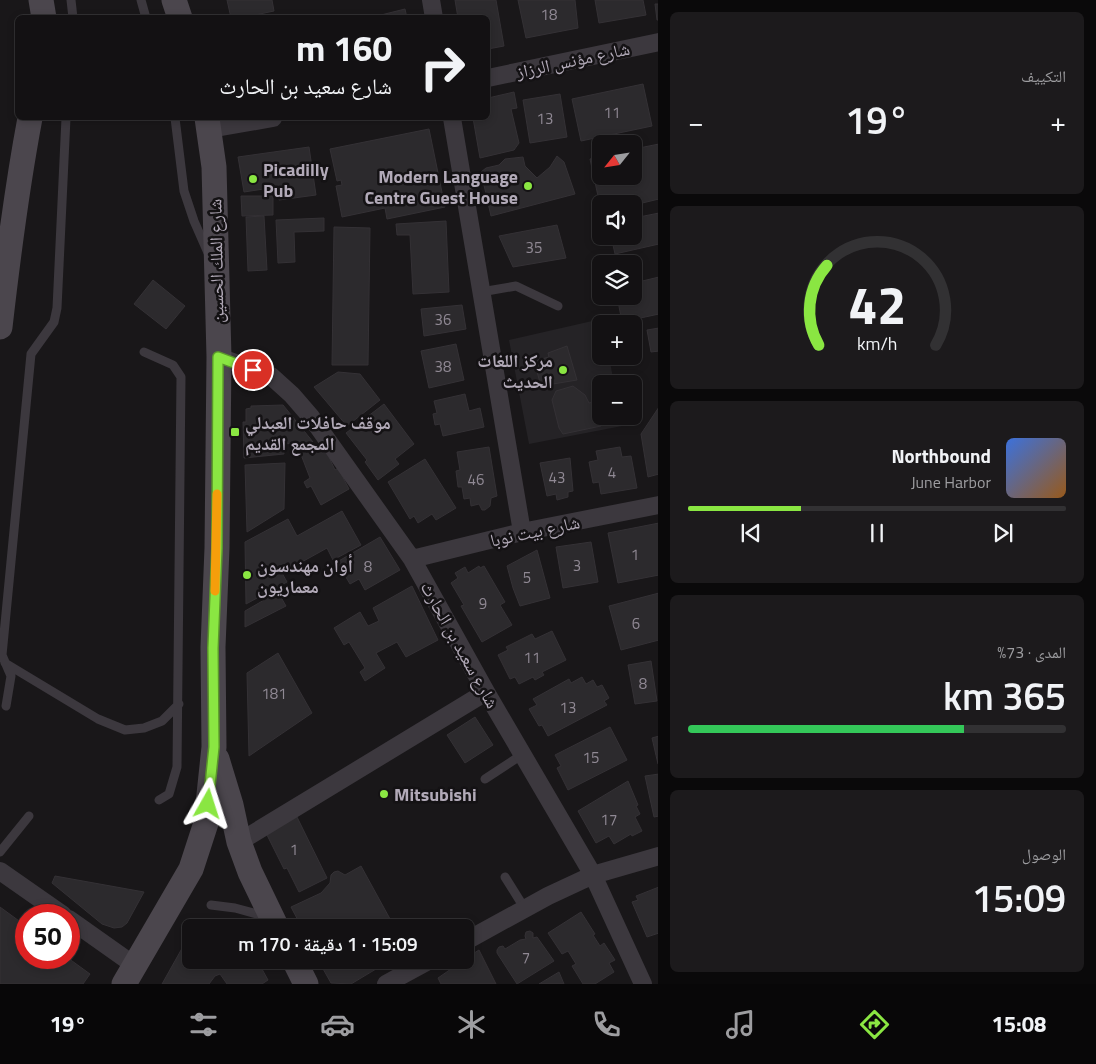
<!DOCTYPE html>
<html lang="ar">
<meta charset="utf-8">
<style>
:root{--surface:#131113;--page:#1c1a1c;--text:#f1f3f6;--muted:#9d9da0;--line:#323133;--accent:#8ae642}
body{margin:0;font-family:"Titillium Web","Noto Naskh Arabic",sans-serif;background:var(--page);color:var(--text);direction:rtl;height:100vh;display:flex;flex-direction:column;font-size:19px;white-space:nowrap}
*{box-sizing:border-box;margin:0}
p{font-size:16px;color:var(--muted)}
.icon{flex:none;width:28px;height:28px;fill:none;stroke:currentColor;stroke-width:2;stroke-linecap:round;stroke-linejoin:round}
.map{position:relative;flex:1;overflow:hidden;direction:ltr}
.drawer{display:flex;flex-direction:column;gap:12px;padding:12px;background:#0a090a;width:438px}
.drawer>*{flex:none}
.banner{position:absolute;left:15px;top:15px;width:475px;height:105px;border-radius:8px;box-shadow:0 2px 8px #0003,0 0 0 1px var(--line);direction:rtl;background:#131113;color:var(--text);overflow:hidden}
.needle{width:32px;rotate:240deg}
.fabs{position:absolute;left:592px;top:135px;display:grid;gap:10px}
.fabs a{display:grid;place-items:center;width:50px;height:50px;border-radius:8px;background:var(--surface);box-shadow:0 2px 8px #0003,0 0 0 1px var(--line);font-size:25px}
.speed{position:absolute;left:15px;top:904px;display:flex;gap:10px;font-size:25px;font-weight:700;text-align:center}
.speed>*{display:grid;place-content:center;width:65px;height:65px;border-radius:50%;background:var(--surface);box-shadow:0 2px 8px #0003,0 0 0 1px var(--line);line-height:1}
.speed .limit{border:8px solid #d22;background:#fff;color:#111}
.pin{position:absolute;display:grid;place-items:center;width:42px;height:42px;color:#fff;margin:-21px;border:2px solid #fff;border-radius:50%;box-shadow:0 1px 5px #0007}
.me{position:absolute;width:55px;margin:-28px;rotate:6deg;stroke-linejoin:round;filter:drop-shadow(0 0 4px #0008)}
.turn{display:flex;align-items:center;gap:18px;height:105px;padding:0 15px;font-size:22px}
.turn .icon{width:65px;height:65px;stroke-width:2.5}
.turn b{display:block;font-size:35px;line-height:42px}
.big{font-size:38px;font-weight:600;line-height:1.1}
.drawer .card{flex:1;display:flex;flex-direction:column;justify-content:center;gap:8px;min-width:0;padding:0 18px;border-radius:8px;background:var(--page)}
.drawer .dial{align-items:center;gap:0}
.dial svg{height:130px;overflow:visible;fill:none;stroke:var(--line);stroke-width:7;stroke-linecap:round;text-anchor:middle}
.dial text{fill:var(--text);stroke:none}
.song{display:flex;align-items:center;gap:15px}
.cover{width:60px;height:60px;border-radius:8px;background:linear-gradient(135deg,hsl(220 70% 55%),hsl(30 70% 35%))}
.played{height:5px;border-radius:2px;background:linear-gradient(90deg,var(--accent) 30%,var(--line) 30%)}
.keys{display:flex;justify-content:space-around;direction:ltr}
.heat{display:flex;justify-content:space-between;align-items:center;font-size:28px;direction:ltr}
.charge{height:8px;border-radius:4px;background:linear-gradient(90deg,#34c759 73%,var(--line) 0)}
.trip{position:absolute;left:182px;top:919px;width:292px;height:50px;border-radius:8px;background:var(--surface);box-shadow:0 2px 8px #0003,0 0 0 1px var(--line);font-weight:600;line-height:50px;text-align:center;direction:rtl}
.dock{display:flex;height:80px;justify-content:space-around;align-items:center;background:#080708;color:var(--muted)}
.dock .icon{width:35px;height:35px}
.dock .on{color:var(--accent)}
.dock b{font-size:22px;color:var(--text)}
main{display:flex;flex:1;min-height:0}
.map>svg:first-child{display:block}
.built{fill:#252326}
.building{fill:#2c2a2d;stroke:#343135}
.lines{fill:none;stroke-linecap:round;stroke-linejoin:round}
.service{stroke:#3c383e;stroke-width:9}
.minor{stroke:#3c383e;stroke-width:18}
.secondary{stroke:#4b464d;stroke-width:25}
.route-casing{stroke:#5a962b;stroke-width:12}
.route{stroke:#8ae642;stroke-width:9}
.slow{stroke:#f59e0b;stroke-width:9}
.poi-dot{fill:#8ae642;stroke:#141214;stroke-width:2}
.labels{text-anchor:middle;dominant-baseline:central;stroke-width:5;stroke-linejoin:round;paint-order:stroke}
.number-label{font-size:15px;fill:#908994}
.street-label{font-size:18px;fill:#b2aab8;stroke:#141214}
.poi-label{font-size:18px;font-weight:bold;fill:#b2aab8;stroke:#141214;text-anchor:start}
</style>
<main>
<section class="drawer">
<div class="card"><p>التكييف</p>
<div class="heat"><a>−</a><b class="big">19°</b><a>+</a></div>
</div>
<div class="card dial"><svg viewBox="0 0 100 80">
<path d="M14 69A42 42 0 1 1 86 69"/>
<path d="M14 69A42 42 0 0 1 19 20" stroke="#8ae642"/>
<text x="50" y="56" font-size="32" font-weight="700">42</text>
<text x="50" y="72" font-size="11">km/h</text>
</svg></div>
<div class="card">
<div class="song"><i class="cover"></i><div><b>Northbound</b><p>June Harbor</p></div></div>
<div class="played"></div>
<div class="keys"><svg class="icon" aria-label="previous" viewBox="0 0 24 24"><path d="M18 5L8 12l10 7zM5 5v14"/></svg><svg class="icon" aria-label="pause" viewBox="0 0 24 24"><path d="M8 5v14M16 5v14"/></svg><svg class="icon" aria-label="next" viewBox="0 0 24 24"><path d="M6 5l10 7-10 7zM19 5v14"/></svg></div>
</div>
<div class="card"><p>المدى · 73%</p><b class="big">365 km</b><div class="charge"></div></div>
<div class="card"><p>الوصول</p><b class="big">15:09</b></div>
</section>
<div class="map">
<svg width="659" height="984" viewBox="0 0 659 984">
<rect width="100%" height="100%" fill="#191719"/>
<path class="built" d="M601,319v37h8l5,28h-13v32h19l2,10 -93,18 -20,-104z"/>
<path class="building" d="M227,0h45l2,11 -33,7h-10z
M455,0h41l8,46 -16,3v-31h-30z
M518,0h57l3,28 -52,10z
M595,0h48l3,15 -47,8z
M655,4h4v16h-2z
M405,9l2,9h-38z
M643,84l9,42 -71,15 -9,-42z
M514,92l3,16 -6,1 8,34 -5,7 -34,8 -7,-40h15v-20z
M560,94l7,43 -37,6 -7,-43z
M429,129l16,78 -58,12 -2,-11 -43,9 -6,-31 6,-1 -1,-5 -4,1 -7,-32z
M659,144v55l-25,6 -33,-1v6l-11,-51 11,-3v20h33v-27z
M309,147l7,48 -37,5 -2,-13 -33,5 -6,-35z
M557,156l7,6 11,32 -84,22 -10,-44 5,-4 13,-3 6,-6 18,-2 2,9 12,12 13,-11z
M241,196h32v19l-31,1z
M659,213v31l-44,10 -4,-18h23v-18z
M264,216l3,54 -19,1 -2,-54z
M324,218v13l-30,1 1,30 -17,1 -2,-43z
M446,221l3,71 -36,2 -3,-59h-13l-1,-11z
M557,225l9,33 -53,9 -14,-31z
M334,227l36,1 -2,137h-36z
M659,277v37l-37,8 -5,-26h17v-13z
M153,280l32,26 -19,23 -32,-25z
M462,305l4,24 -42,7 -3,-27z
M659,328v23l-8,1 -4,-22z
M456,344l8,36 -35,8 -8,-37z
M567,346l10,34 -36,6 -7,-25 15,-4 -1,-4z
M338,372l22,2 20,26 -33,26 -33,-39z
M573,386l12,9 4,8 12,-3v16l-5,-3 5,13 -38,8 -4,-6 -7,-28 4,-9z
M465,394l4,17 11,-3 4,19 -41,9 -3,-12 -5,1 -2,-11 4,-1 -3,-12z
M384,404l30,40 -19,15 4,5 -21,16 -13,-18 2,-2 -21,-27z
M283,405l30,37 -30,2 1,10 -40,4 -1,-36h3v-13l5,-1v-2z
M659,407v67l-11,3 -7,-43z
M489,447l8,49 -6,2 -1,8 -5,4h-3l-3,-6 -8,2 -1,-8 -6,1 -2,-12h-4l-2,-16 4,-1 -3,-18z
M620,447l2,10 9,-1 6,32 -36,6 -2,-12 -6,1 -4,-21 9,-2 -2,-9z
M320,450l2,3 4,-2 9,19 3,-2 11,21 -28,16 -10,-19 -4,2 -3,-6 6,-4 -10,-26z
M570,458l3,33 -5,1v5l-11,3 -1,-6 -9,2 -7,-33z
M425,459l31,49 -20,12 -4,-6 -14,9 -4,-7 -4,3 -22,-37z
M285,463l-1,46 -37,23 -2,-67z
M342,511l19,34 -28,15 -6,-12 -45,25 5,9 -41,22 -1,-62 43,-23 9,17z
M659,523v52l-41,8 -10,-50z
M380,537l20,33 -35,20 -6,-11 -9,5 -13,-22z
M591,542l7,40 -35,6 -7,-41z
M537,550l13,48 -30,8 -7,-18 -6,-22z
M479,566l1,2 4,-2 21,36 -5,3 12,20 -30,17 -21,-36 3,-1 -13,-22 7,-5 -3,-5 10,-6 3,6z
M412,586l26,54 -32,17 -9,-15 -21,11 9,15 -20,13 -5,-9 5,-4 -16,-26 -5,3 -10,-17 26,-16 8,14 11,-5 -6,-13z
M278,592l8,14 -41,21v-16z
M659,593v47l-38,10 -12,-44z
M552,631l14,29 -24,12 2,3 -9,5 -2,-3 -14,7 -4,-7 -5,2 -12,-24 10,-5 -2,-3 26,-13 3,5z
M278,653l34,60 -63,43 -2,-83z
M651,661l6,40 -22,3 -7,-39z
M582,677l4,7 7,-4 4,7 5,-2 7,13 -5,3 3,4 -59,31 -6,-11 -3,1 -10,-17 8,-4 -4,-6 36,-20 2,4z
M475,717l18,28 -28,18 -18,-28z
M610,727l17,33 -59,30 -11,-22 4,-2 -6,-11z
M659,736v28h-1l-6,-26z
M659,774v42l-5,1 -9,-41z
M628,781l10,24 -2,1 4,8 -5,3 7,14 -10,5 -1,-2 -17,10 -5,-8 -13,7 -18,-32z
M296,815l31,63 -28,14 -12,-24 -3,1 -19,-38z
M361,866l34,62h-93l-11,-21 30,-14 9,-10 1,-8 3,-3 4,-1 7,4z
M55,876l89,16 -17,31 -5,4 -8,1 -12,-4 -50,-41z
M659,887v46l-12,4 -15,-35 6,-2 -2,-4z
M0,907l26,19v32h42l22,16 -7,10h-83z
M581,912l14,22 -2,1 7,11 4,-3 11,17 -6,3 5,9 -19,12h-12l-11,-18 4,-2 -8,-13 -6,3 -14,-21z
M530,931l3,2v5l4,-1 17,24 -37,23 -20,-31v-3l2,-3 4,-1 2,3 15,-9 6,-1 -1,-3 1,-4z
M191,936v24h66l11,20 -6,4h-35l-7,-10 -5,2 -6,8h-47l23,-41z
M479,950l17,34h-55l-3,-6 26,-18h2v-2z
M318,960h73l-40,24 -20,-1z
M559,972l5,12h-25z"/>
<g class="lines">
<path class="service" d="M71,0l2,18
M141,0l5,18
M175,118l9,73 10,30 15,34
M481,292l35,-6 42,20
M144,352l29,13 8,12 -4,390 -8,27 -10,6
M5,663l93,56 27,11 19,-2 18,-7 17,-17
M6,706l5,-30 -9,-21 29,-301 23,-32 3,-14 9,-190
M485,779l38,-25
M0,852l29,-36
M505,877l20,32
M211,905l24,3 33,9"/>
<path class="minor" d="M431,0l3,18
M488,78l171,-36
M452,118l70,414
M210,129l63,-11
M219,357l52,19 21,19 19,22 101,142 74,133 107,183 50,109
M412,559l110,-27 137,-27
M239,842l247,-150
M0,871l63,44
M69,919l65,46
M466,941l82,-45 45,-21 66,-19
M386,984l44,-24"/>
<path class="secondary" d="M41,0l3,18
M174,0l6,18
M0,327c8,-70 17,-140 30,-209
M217,759l14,46 8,37 11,30 27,56
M294,960l12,24
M124,984l67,-115 15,-46 8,-76 -1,-100 4,-99 2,-191 -5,-190 -7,-49"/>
</g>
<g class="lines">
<defs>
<path id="route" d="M208,804l6,-57 -1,-99 4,-100 1,-191 35,13"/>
</defs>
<use href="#route" class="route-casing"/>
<use href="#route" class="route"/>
<path class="slow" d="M215,591l2,-97"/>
</g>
<g class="poi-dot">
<circle cx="253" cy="179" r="5"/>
<circle cx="528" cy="186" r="5"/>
<circle cx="563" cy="370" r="5"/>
<rect x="230" y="427" width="10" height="10" rx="2.5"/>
<circle cx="247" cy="575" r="5"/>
<circle cx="384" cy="794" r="5"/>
</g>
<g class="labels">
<g class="number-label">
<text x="549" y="14">18</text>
<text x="612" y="112">11</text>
<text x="545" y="118">13</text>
<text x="534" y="247">35</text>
<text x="443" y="319">36</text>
<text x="443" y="366">38</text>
<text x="612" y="472">4</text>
<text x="557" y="477">43</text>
<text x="476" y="479">46</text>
<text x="635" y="554">1</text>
<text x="577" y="565">3</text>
<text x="368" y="566">8</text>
<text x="527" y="577">5</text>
<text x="483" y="603">9</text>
<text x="636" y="623">6</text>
<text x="532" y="657">11</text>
<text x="643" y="683">8</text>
<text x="274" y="693">181</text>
<text x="568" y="707">13</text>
<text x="591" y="757">15</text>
<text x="609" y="819">17</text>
<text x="294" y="849">1</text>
<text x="526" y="957">7</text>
</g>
<g class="street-label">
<text transform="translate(573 60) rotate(-12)">شارع مؤنس الرزاز</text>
<text transform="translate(216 261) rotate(-91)">شارع الملك الحسين</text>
<text transform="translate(535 531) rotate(-12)">شارع بيت نوبا</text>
<text transform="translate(460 645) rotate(61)">شارع سعيد بن الحارث</text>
</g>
<g class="poi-label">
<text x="263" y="169">Picadilly<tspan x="263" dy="21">Pub</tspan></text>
<text x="518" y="176" text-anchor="end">Modern Language<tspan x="518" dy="21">Centre Guest House</tspan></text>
<text x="553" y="360" text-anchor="end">مركز اللغات<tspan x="553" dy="21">الحديث</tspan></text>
<text x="245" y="422">موقف حافلات العبدلي<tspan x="245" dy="21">المجمع القديم</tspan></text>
<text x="257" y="565">أوان مهندسون<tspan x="257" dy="21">معماريون</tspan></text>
<text x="394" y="794">Mitsubishi</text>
</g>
</g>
</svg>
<div class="fabs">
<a><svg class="needle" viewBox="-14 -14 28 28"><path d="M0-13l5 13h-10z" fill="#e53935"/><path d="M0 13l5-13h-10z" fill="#9d9da0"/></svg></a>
<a><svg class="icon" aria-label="sound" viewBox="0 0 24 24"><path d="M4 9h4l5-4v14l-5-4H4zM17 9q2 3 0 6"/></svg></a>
<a><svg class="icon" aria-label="layers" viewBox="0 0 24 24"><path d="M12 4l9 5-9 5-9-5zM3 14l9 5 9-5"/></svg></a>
<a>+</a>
<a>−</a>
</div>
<div class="speed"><div class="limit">50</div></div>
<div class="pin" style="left:253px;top:370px;background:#d93025"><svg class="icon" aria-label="arrive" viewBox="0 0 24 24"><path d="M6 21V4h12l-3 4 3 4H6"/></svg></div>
<svg class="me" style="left:208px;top:804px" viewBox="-20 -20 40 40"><path d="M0-17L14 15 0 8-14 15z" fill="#8ae642" stroke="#fff" stroke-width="4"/></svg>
<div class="trip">15:09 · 1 دقيقة · 170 m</div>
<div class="banner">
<div class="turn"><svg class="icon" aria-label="right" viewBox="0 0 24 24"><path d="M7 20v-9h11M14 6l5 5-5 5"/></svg><div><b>160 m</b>شارع سعيد بن الحارث</div></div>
</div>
</div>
</main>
<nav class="dock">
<b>15:08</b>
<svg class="icon on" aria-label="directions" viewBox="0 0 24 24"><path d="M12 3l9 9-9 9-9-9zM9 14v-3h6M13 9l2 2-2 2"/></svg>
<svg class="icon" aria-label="music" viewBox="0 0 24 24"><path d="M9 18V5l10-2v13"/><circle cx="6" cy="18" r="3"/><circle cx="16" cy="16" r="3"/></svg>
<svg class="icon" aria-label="phone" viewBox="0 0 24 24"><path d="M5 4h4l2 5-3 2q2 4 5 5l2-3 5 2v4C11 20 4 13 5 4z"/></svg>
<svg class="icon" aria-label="climate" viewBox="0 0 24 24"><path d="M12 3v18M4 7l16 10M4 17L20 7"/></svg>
<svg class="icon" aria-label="car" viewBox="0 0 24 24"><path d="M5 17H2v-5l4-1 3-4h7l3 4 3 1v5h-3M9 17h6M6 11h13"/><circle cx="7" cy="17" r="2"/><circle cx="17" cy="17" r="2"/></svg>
<svg class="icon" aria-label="filters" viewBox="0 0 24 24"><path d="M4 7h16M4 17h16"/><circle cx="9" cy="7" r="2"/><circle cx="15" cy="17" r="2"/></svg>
<b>19°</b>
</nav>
